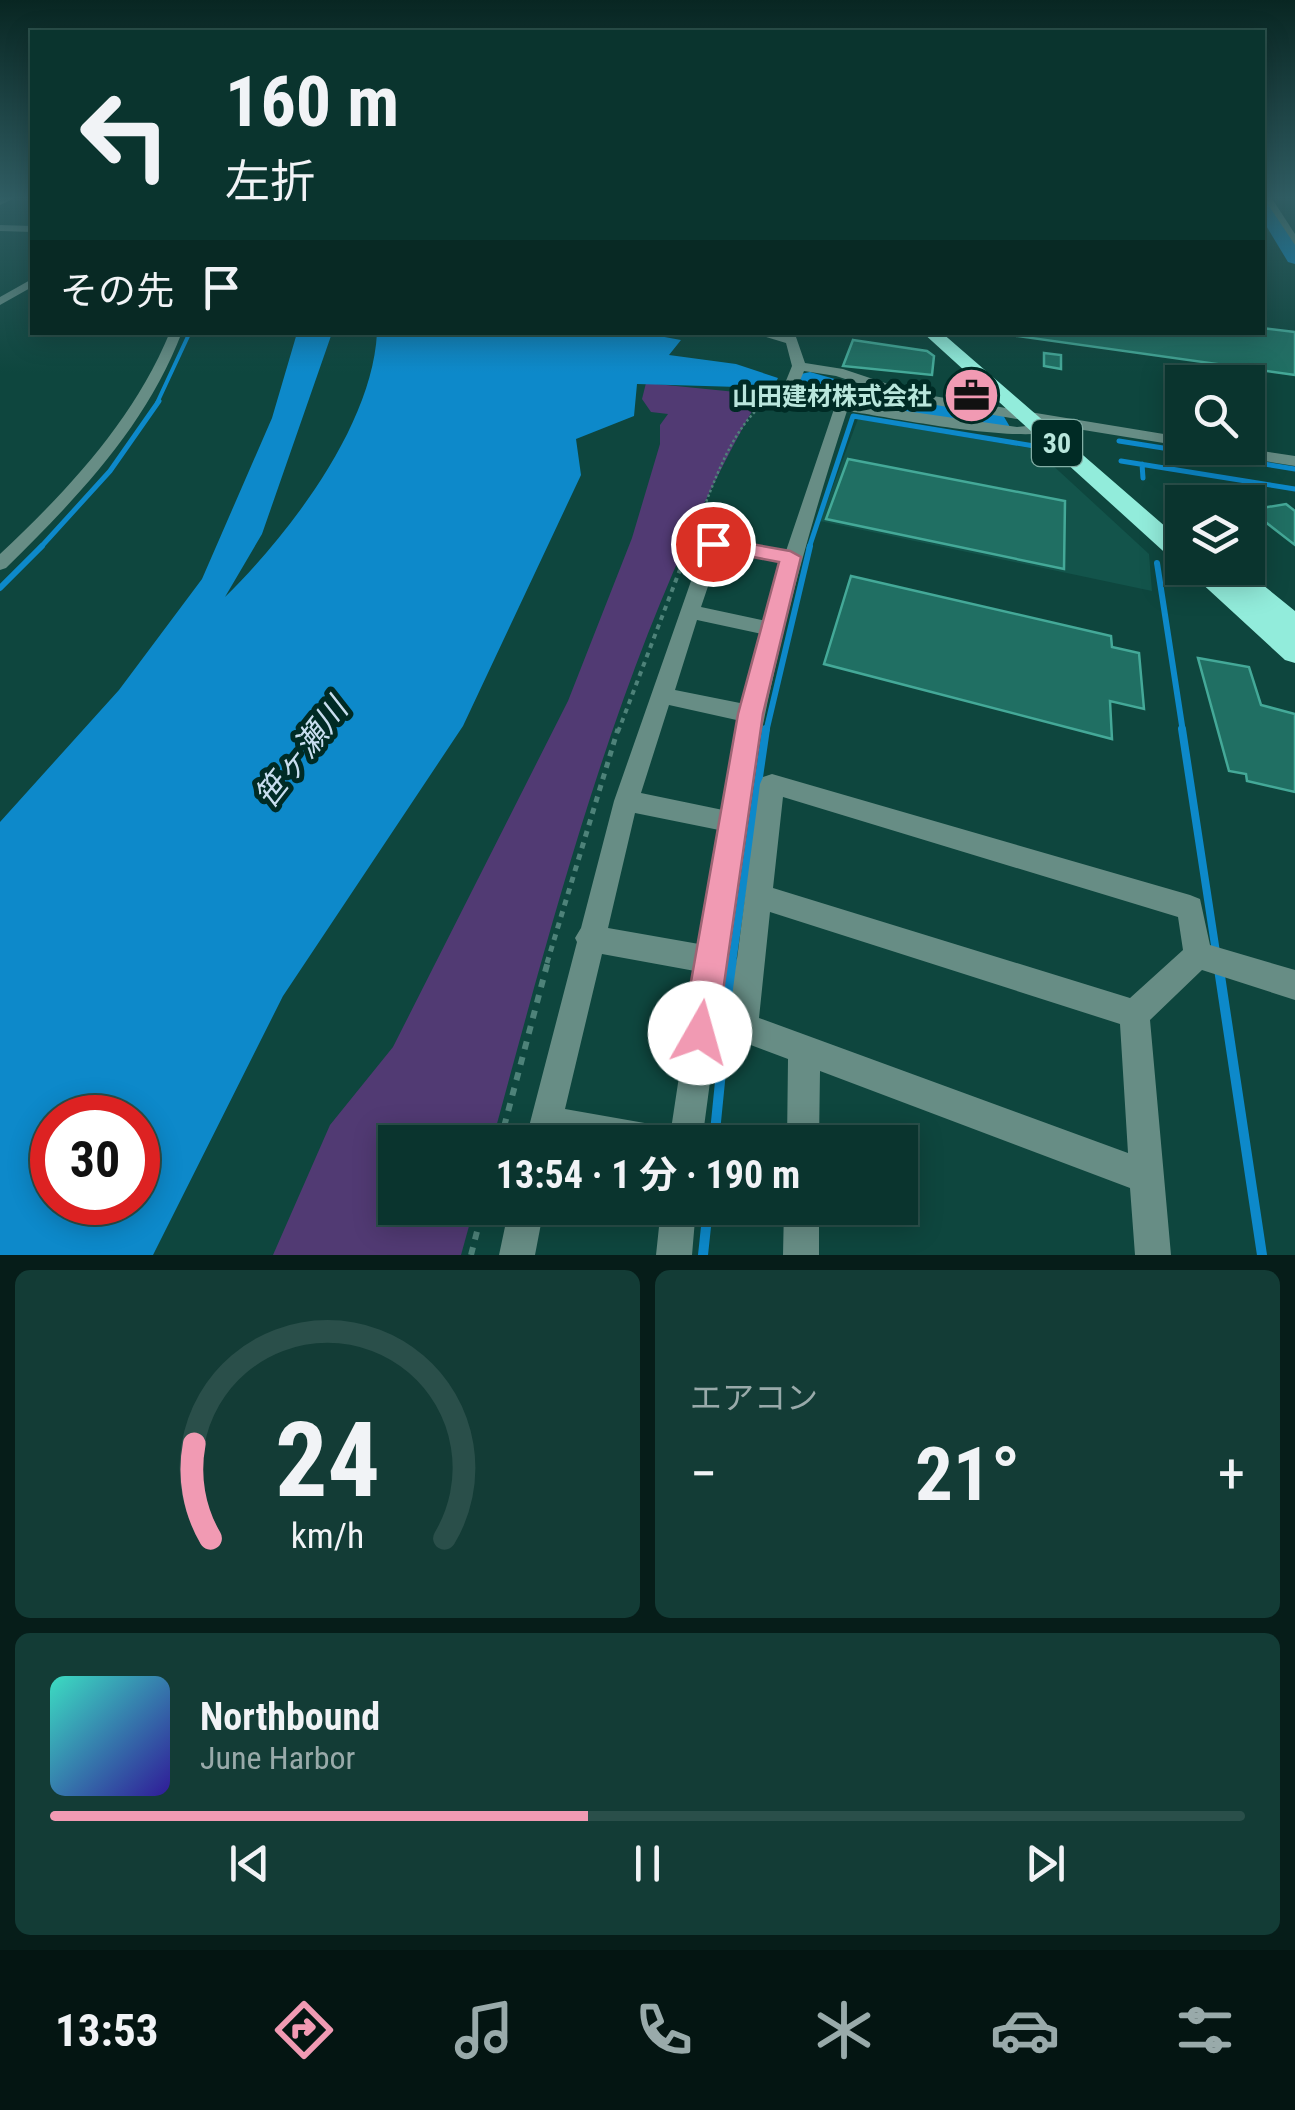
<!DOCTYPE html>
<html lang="ja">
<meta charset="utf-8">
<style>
:root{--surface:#0a342e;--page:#133c36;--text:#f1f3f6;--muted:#9aa;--line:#2a4f4a;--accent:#f19ab3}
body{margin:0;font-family:"Roboto Condensed","Noto Sans JP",sans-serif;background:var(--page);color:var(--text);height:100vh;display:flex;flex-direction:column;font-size:38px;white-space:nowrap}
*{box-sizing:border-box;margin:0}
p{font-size:32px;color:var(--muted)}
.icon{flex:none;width:55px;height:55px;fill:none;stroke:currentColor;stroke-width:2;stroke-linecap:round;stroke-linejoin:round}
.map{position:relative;height:1255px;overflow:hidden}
.sheet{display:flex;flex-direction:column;gap:15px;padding:15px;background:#061d19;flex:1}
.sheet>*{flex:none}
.banner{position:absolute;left:30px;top:30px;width:1235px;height:305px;border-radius:0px;box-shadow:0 5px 25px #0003,0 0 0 2px var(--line);background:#0a342e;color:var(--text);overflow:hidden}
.controls{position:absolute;left:1165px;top:365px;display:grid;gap:20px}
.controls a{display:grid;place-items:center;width:100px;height:100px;border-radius:0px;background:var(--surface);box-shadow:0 5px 25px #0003,0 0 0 2px var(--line);font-size:50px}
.speed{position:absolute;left:30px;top:1095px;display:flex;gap:20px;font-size:50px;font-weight:700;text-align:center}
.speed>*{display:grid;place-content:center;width:130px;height:130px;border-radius:50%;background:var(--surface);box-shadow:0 5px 25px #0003,0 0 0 2px var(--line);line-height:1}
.speed .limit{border:15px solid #d22;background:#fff;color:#111}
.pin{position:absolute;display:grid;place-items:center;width:85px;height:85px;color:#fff;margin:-42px;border:5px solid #fff;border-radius:50%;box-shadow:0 2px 10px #0007}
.me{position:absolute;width:110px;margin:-55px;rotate:7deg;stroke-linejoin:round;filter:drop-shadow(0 0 8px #0008)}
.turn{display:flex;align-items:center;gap:35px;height:210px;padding:0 30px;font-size:45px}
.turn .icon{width:130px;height:130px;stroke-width:2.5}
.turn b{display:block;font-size:70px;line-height:85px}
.then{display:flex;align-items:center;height:95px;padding:0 30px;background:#0003;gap:20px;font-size:38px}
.big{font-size:75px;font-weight:700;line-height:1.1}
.sheet .tile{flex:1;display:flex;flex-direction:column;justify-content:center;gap:15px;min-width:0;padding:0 35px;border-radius:15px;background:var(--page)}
.sheet .dial{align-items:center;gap:0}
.dial svg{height:260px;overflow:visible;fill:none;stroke:var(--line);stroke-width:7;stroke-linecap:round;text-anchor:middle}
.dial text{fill:var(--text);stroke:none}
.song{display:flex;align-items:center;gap:30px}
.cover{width:120px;height:120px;border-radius:15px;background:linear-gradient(135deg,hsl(170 70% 55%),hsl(250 70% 35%))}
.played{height:10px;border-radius:5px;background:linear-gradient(90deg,var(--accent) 45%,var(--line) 45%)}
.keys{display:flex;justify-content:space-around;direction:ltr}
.heat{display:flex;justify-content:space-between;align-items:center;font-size:55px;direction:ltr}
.sheet .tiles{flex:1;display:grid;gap:15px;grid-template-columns:1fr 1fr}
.tile:last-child{grid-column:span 2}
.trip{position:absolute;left:378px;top:1125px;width:540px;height:100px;border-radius:0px;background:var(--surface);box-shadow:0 5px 25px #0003,0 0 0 2px var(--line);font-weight:700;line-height:100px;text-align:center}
.menu{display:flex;height:160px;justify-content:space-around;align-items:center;background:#041512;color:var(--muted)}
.menu .icon{width:70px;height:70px}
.menu .selected{color:var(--accent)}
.menu b{font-size:45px;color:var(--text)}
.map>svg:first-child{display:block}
.built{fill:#13544b}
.green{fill:#513a73}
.water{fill:#0d89ca;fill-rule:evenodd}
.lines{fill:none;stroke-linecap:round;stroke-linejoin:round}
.stream-far5{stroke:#0d89ca;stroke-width:2.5}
.stream-far4{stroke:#0d89ca;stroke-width:4}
.stream-far3{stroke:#0d89ca;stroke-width:5}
.stream-far2{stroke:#0d89ca;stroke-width:6}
.stream-far1{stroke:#0d89ca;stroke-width:8}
.stream{stroke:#0d89ca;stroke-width:10}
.river{fill:#0d89ca;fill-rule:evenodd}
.building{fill:#206f63;stroke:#44a998;stroke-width:2.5}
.path-far3{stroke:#4e8279;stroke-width:2.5;stroke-dasharray:2.5 2.5;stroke-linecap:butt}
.path-far2{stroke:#4e8279;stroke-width:4;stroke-dasharray:5 5;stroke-linecap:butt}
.path-far1{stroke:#4e8279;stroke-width:5;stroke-dasharray:6 6;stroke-linecap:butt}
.path{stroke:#4e8279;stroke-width:6;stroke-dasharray:8 8;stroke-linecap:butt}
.minor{fill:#678d85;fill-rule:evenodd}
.trunk{fill:#92ecdb;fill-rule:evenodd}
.route{fill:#f19ab3;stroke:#9d6474;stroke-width:2.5}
.labels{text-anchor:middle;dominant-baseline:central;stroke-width:10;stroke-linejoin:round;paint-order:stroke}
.far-poi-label{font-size:25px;font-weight:bold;fill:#b9e6dc;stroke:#002b25;text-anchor:end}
.shield{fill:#002b25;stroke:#82aea5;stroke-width:2.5}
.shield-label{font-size:28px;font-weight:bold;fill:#b9e6dc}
.water-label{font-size:32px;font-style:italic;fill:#c8deef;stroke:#002b25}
</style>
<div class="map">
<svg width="1295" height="1255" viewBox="0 0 1295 1255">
<rect width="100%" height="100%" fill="#0e463e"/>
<path class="built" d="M858,419l177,30 114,105 3,37 -332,-70z"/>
<path class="green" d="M646,383l90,9 28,-2c-135,232 -202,495 -272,752h-97v66h79l-13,47h-188l57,-130 63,-78 175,-346 64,-163 28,-94v-19l8,-11 -17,-2 -9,-13z"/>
<path class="water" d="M297,333h35l-70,201 -37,63c65,-64 147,-171 152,-264l260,-1 44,8 -12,15 67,9 42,14 -5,10 -136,-4 -3,32 -58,23 5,36 -118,251 -180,270 -130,259h-153v-433l119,-132 83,-111 70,-161zM52,1118h86v84h-86z
M810,372l46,13v6l147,24 7,12 -218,-31 4,-21z"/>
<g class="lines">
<path class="stream-far5" d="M0,200l6,-3"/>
<path class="stream-far4" d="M157,403l33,-71"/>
<path class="stream-far3" d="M1119,441l176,28
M1121,461l174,28
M1142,464l1,14
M40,548l70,-77 49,-70
M809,548l44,-132 181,30"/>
<path class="stream-far2" d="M1157,563l26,169
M0,588l42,-42
M766,732l44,-186"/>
<path class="stream-far1" d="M1182,729l34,223
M732,963l34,-234"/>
<path class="stream" d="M1219,969l43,286
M714,1142l18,-181
M703,1255l5,-47"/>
<path class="river" d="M1262,198l6,1 27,43v22l-7,-2 -26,-43z"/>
</g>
<path class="building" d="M1262,328l33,4v43l-278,-39 1,-4h244z
M853,340l74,11 7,5 -2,19 -89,-9z
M1044,353l17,2v14l-17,-3z
M848,459l217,42 -1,68 -238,-50z
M1286,504l9,7v34l-45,-35z
M851,576l260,60 1,11 27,6 5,56 -34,-8 2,38 -288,-75z
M1198,658l51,9 12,38 34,9v78l-48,-11 -1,-7 -17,-3z"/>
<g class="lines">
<path class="path-far3" d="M688,548c21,-47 39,-123 85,-151"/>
<path class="path-far2" d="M618,732l71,-186"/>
<path class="path-far1" d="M547,963l71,-234"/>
<path class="path" d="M500,1142l48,-181
M471,1255l12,-47"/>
<path class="minor" d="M14,197l-1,2 -13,6v-6z
M1263,197h8l24,37v11z
M0,225l32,1v6l-32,-1z
M32,279v8l-32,18v-8z
M170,332h12c-36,95 -105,166 -176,236l-6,2v-16c69,-65 133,-133 170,-222z
M750,332h25l21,5 9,26 38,6 72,24 267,44v9l-117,-19c-29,21 -175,-10 -218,-16 -39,119 -71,238 -93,361 -22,123 -35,247 -52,370h-177l52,-200 -2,-4 6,-10 33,-127 90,-257 9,-6 73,13 48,-142 -53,-8 -2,-3 13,-32 -6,-23zM804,371l32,5 77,25 133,23 -29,3 -223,-32zM720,551l62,10 -16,60 -65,-14zM697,620l65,14 -17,70 -70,-14zM669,705l72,16 -18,89 -82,-17zM635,813l84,17 -20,114 -91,-16zM602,954l93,17 -25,165 -2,-6 -12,-5 -91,-16z
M1208,448h33l54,8v10l-79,-13z
M772,774l418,121 10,4 10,46 85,25v30l-93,-30 -52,50 21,235h-36l-5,-67 -310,-117 -1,71h-32l1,-83 -56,-21 -4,-11 32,-243 3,-7zM783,797l395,120 5,33 -53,48 -357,-110zM770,912l350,112 8,129 -369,-135z
M509,1208h35l-9,47h-36z
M661,1208h35l-4,47h-36z
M784,1208h35v47h-36z"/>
<path class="trunk" d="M922,332h19l241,209v21l-9,-2z
M1185,568h57l53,43v52l-10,-3z"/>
</g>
<linearGradient id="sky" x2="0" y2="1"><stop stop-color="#082622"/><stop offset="0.53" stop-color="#305d63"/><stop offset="1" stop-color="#305d63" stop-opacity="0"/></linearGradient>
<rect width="1295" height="373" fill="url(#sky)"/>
<path class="route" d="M713,537l77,14 11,6 -38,157 -46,319 -5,12 -12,5 -13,-5 -5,-12 56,-319 41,-152 -73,-14v-9z"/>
<defs>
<symbol id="office-disc" viewBox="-11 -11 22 22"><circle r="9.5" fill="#f19ab3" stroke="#002b25"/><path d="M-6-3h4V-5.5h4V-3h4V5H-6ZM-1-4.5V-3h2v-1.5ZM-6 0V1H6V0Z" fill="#111"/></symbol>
</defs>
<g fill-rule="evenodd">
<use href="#office-disc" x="940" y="364" width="63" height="63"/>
</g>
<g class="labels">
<g class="far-poi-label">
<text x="932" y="396">山田建材株式会社</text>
</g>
<rect class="shield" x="1032" y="420" width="50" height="46" rx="8"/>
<g class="shield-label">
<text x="1057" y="443">30</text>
</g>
<g class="water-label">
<text transform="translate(301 753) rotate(-52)">笹ヶ瀬川</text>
</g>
</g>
</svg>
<div class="controls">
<a><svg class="icon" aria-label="search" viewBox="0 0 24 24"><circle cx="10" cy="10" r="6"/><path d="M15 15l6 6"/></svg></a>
<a><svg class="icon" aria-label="layers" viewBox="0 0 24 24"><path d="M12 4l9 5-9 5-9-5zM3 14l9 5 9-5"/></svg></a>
</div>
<div class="speed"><div class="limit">30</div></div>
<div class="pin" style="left:713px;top:544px;background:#d93025"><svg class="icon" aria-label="arrive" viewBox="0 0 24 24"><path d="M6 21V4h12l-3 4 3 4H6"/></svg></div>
<svg class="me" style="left:700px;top:1033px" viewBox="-20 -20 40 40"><circle r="19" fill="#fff"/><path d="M0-13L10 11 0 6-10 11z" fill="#f19ab3"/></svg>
<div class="trip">13:54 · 1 分 · 190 m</div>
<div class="banner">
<div class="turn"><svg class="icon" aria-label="left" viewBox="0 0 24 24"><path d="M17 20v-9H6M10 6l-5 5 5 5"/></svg><div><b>160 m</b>左折</div></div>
<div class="then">その先<svg class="icon" aria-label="arrive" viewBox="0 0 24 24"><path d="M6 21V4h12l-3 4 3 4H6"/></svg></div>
</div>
</div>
<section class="sheet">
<div class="tiles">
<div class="tile dial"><svg viewBox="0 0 100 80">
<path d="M14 69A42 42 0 1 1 86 69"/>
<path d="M14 69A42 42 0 0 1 9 40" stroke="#f19ab3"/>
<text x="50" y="56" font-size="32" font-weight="700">24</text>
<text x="50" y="72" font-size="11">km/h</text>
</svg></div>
<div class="tile"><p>エアコン</p>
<div class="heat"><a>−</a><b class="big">21°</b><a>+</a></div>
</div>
<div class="tile">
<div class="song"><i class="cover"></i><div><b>Northbound</b><p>June Harbor</p></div></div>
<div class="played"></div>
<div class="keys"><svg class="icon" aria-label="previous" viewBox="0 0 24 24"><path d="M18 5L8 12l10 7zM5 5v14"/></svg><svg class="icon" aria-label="pause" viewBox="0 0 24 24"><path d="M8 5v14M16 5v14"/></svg><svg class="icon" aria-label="next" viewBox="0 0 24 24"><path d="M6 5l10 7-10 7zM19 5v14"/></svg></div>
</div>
</div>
</section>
<nav class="menu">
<b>13:53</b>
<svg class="icon selected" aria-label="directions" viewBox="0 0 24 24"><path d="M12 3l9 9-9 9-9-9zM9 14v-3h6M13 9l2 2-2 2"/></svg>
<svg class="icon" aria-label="music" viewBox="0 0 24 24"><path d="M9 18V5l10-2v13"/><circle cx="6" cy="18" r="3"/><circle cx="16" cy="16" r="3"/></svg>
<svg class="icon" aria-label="phone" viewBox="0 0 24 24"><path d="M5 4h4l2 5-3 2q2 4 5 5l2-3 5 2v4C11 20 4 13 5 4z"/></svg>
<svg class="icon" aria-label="climate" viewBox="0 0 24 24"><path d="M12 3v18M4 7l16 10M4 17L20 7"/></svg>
<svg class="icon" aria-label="car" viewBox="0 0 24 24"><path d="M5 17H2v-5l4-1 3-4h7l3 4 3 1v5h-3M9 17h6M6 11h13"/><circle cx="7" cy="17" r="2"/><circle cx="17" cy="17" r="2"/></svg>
<svg class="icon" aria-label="filters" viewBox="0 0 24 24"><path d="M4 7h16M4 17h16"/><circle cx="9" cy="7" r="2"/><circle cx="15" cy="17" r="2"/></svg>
</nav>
